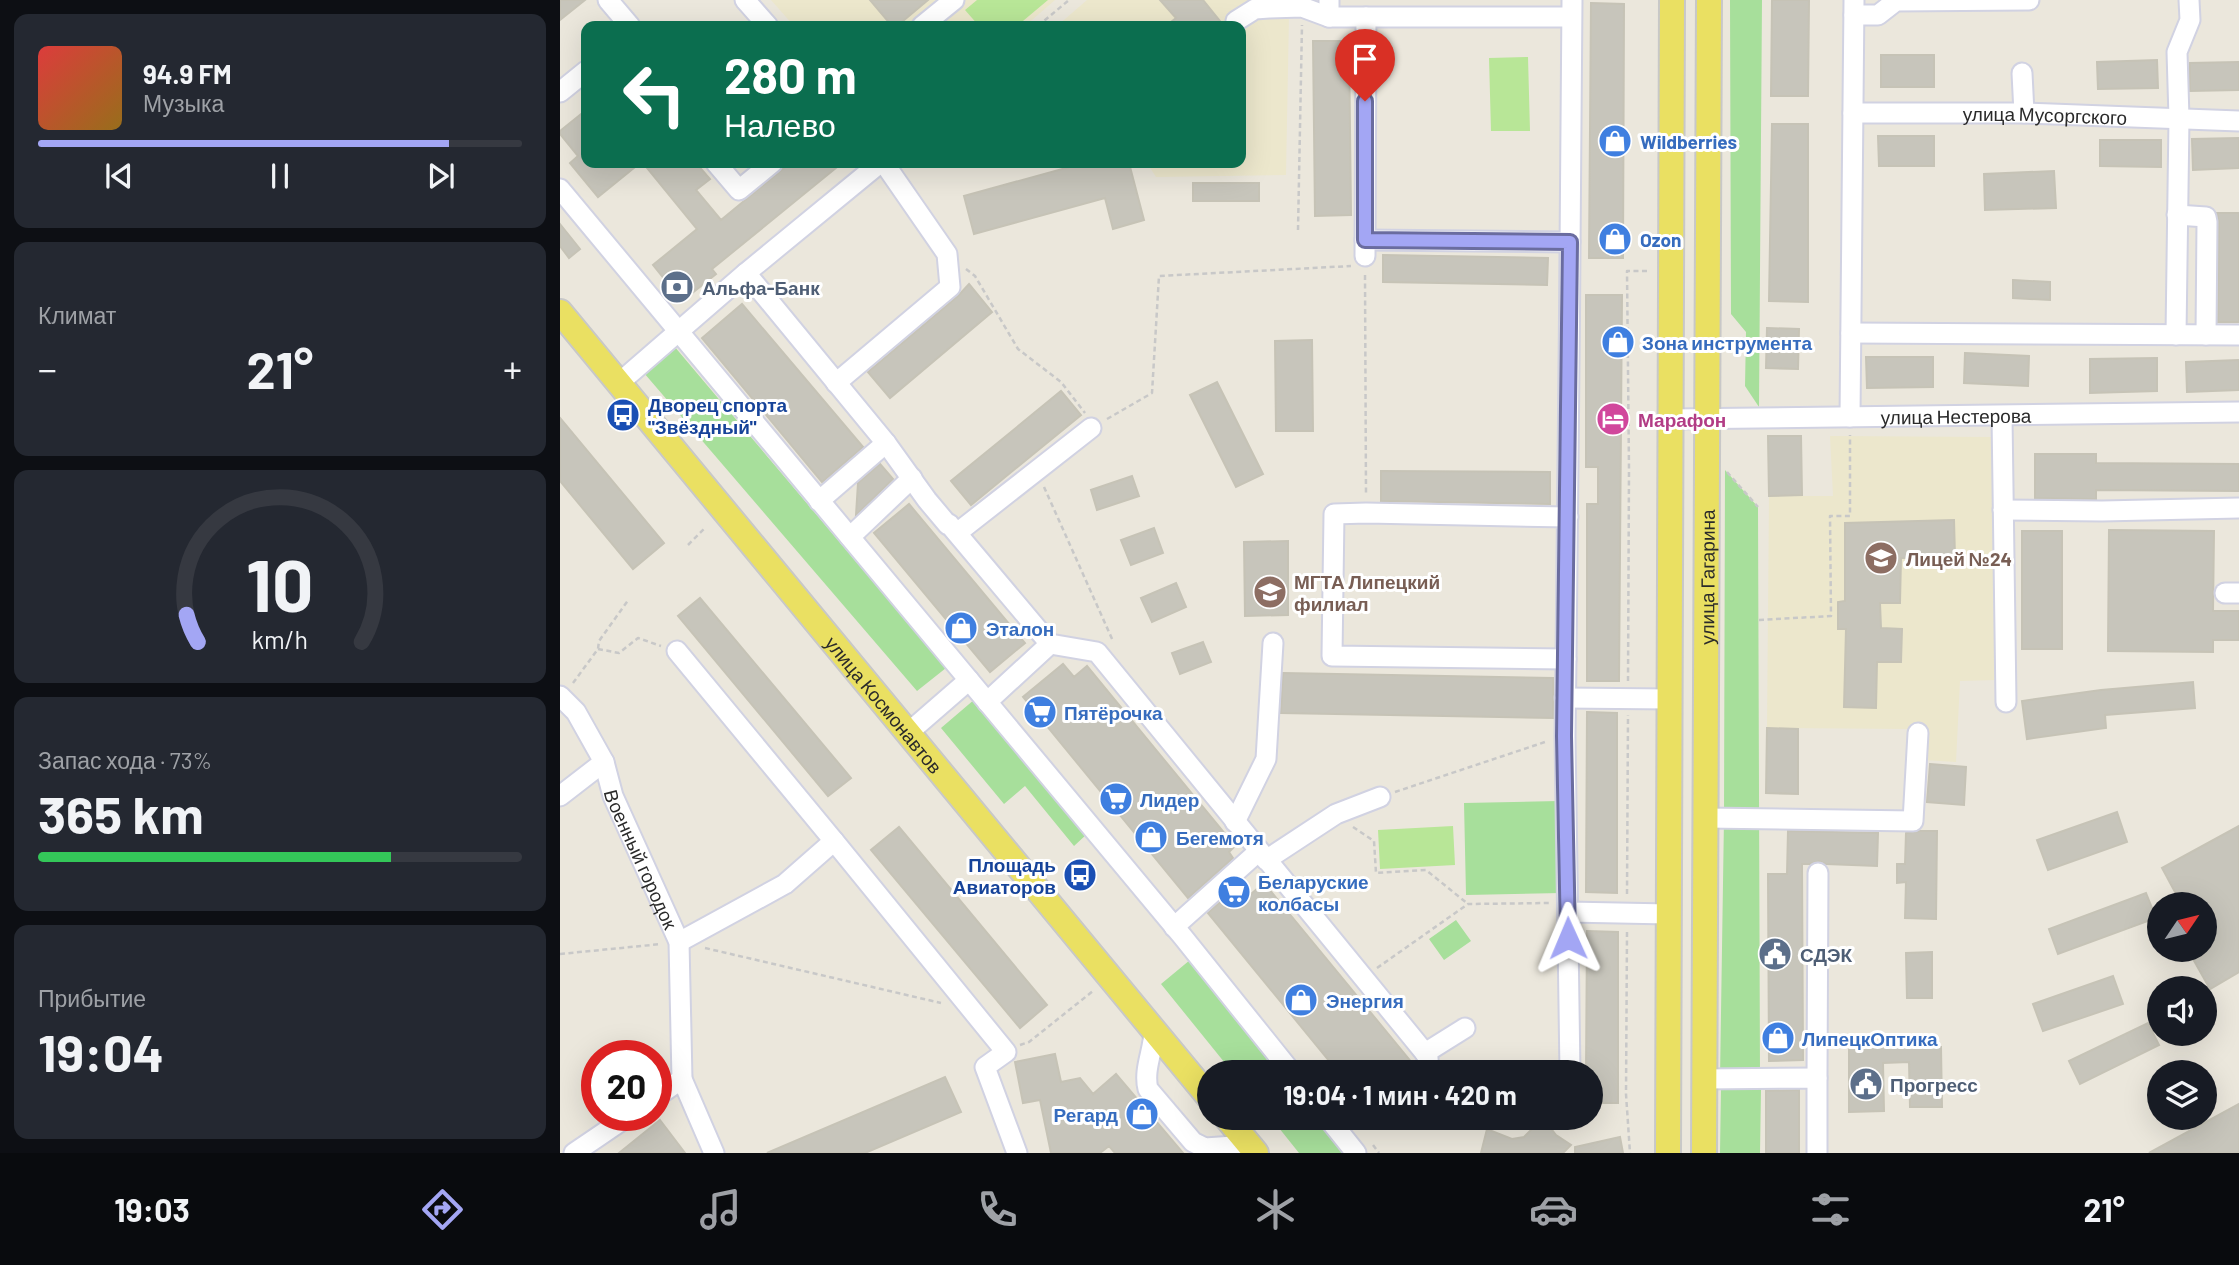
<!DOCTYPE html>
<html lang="ru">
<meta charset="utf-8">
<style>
:root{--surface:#171b24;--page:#242831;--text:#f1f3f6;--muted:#9ea1a6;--line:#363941;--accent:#a3a6f4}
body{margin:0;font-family:Barlow,sans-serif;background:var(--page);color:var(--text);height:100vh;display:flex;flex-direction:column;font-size:26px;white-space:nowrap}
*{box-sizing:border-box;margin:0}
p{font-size:23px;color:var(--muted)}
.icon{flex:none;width:38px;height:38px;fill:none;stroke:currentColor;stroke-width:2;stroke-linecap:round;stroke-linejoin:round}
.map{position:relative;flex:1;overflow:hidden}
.panel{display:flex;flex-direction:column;gap:14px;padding:14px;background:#0d0f14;width:560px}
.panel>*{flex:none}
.guide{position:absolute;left:21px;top:21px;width:665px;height:147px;border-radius:14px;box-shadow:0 7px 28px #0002;background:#0b6e4f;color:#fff;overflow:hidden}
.needle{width:46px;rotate:55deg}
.controls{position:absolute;left:1587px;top:892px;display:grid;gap:14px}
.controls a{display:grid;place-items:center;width:70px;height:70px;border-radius:50%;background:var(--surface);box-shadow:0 7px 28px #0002;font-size:35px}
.speed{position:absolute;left:21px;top:1040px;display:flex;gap:14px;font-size:35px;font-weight:700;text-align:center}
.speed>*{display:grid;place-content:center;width:91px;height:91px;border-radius:50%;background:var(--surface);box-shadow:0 7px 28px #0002;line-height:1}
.speed .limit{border:10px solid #d22;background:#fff;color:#111}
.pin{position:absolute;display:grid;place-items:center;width:60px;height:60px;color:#fff;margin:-72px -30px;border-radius:50% 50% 50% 0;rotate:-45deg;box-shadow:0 0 7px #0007}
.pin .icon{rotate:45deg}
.me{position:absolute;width:77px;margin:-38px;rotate:359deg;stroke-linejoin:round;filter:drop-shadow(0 0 5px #0008)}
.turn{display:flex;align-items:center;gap:24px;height:147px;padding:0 28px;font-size:32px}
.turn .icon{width:91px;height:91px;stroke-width:2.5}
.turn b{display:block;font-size:49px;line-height:60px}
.big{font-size:52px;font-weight:700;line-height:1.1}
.panel .card{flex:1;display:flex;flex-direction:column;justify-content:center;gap:10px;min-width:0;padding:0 24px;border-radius:14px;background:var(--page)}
.panel .dial{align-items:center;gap:0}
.dial svg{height:182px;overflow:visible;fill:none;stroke:var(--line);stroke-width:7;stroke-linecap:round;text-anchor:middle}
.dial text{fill:var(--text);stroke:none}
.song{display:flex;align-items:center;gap:21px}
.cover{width:84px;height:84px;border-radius:10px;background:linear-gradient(135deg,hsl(0 70% 55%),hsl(40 70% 35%))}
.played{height:7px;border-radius:4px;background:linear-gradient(90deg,var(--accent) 85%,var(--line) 85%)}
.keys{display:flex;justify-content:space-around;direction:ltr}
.heat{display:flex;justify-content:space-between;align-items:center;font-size:38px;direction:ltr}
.charge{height:10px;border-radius:5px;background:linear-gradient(90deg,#34c759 73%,var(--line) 0)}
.trip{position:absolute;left:637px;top:1060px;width:406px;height:70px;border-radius:35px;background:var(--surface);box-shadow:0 7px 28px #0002;font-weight:700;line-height:70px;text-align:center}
.tab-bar{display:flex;height:112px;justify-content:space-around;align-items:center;background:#090b0e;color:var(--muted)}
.tab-bar .icon{width:49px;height:49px}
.tab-bar .current{color:var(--accent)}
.tab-bar b{font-size:32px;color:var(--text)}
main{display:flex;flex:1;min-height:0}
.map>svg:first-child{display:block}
.education{fill:#ece7cc}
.green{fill:#a7df9b}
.pitch{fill:#b8e697}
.building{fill:#c7c5bb;stroke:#c6c3b6;stroke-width:2}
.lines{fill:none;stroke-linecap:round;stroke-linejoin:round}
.minor-casing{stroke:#d1d2e2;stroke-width:23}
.major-casing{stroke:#c8c8c8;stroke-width:28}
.path{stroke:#c8c8c8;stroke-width:2.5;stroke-dasharray:5 3.5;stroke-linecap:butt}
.minor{stroke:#fff;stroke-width:19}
.major{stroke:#eae062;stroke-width:24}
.route-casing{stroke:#6a6c9f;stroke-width:18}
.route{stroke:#a3a6f4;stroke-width:12}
.labels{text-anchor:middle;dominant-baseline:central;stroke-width:6;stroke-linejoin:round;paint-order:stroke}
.street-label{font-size:19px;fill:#2a2a2a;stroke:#fff}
.shop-label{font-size:19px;font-weight:bold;fill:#366cbe;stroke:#fff;text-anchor:start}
.service-label{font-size:19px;font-weight:bold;fill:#4e5e75;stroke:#fff;text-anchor:start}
.transit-label{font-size:19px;font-weight:bold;fill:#164399;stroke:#fff;text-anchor:start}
.hotel-label{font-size:19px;font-weight:bold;fill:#b23c85;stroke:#fff;text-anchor:start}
.education-label{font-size:19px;font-weight:bold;fill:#785e54;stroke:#fff;text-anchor:start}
</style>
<main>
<section class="panel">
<div class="card">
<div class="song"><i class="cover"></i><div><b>94.9 FM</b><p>Музыка</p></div></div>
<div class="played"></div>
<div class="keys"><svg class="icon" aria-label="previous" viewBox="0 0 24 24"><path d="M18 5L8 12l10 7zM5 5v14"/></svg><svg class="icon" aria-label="pause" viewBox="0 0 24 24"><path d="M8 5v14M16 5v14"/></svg><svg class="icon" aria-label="next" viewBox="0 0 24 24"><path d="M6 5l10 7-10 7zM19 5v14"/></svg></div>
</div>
<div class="card"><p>Климат</p>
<div class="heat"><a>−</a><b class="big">21°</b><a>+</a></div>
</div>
<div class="card dial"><svg viewBox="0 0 100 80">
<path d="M14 69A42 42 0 1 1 86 69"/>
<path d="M14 69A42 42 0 0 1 9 57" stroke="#a3a6f4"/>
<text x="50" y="56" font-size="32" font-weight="700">10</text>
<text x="50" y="72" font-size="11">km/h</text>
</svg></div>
<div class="card"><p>Запас хода · 73%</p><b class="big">365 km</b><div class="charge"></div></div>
<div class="card"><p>Прибытие</p><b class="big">19:04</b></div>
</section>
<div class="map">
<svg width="1679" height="1153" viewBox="0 0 1679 1153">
<rect width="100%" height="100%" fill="#ebe7dc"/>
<path class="education" d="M211,0h284l-30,26h-231z
M527,0h163l10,16 29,-2 -3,161 -130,2 -9,-14h94v-137h-184z
M1270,436l162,1 4,243 -36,1 -4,81 -48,-3v-30l-141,-1 2,-232h64z"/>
<path class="green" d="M1170,0h32l-3,407 -14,-21 1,-54 -15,-18z
M114,346l272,322 -29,23 -273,-318z
M1165,470l33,37 2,572h-40l4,-261z
M415,699l112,135 -13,12 -49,-60 -21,18 -63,-76z
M999,801l2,92 -95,2 -2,-92z
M896,920l15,21 -27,19 -15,-21z
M630,960l92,113h-49l-72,-89z
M1161,1088l40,1 -1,64h-40z
M711,1118h48l28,35h-48z"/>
<path class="pitch" d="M417,0h71l-31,26h-38l-14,-16z
M968,57l2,74h-39l-2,-73z
M893,826l2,39 -75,4 -2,-39z"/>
<path class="building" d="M0,0h25l-25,20z
M310,0h58l-31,26h-5z
M600,0h43l21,26h-58l10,-8z
M1212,0h37l-1,96h-37z
M1031,3l33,1 -1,254h-34z
M753,41h36l2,174 -36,1z
M1321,55h53v32h-53z
M1597,60l1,28 -60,1 -1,-27z
M1679,62v28l-49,1v-28z
M26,110v53h54l-42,34 -28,-34 8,-7 -18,-22v-3z
M1212,124h36v178l-39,-1z
M1318,136h56v30h-55z
M1679,138v30l-46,2 -1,-31z
M1540,140h61v27l-61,-1z
M83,163h53l14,16 -14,11 25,30 69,-57h52l-130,106 4,5 -34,27 -29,-36 44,-36z
M524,163h45l15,57 -31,9 -8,-31 -131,36 -10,-38z
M1494,171l2,37 -71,2 -1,-36z
M633,183h66v18h-66z
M1657,213h22v109h-21l1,-100z
M0,224l20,25 -11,9 -9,-12z
M823,255l165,3 -1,27 -164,-3z
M1453,280l37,2v18l-37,-2z
M409,284l23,28 -102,86 -22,-26 90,-76z
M1026,295h36l-3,386h-32v-177h11v-37h-12z
M182,304l121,143 -41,35 -120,-144z
M1207,328l32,1 -1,40 -32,-1z
M752,340l1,91h-37l-1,-90z
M1405,353l64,3 -1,30 -64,-3z
M1306,357h67v30l-66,1z
M1597,358v33l-67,2v-34z
M1679,360v30l-52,2 -1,-30z
M657,382l46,92 -27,13 -46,-92z
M501,391l20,24 -110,90 -20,-24z
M0,418l104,125 -31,26 -73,-88z
M1208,436h33l1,59 -33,1z
M1475,454h61v9l143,1v27l-143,-1v9l-61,-1z
M320,464l13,15 -37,36 2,-32z
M821,471l169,1v32l-169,-3z
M572,476l7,20 -42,14 -6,-20z
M349,504l116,139 -35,29 -116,-139z
M1394,520l1,37 -54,1 -1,45h-20l1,25 21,1 -1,33h-24l-1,46 -32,-1 2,-78h-8v-27l7,-1v-78z
M594,528l9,25 -32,12 -10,-25z
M1549,530l105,1 -1,80h26v29h-26v12l-105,-1z
M1462,531h40v118h-40z
M728,541v74l-43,1 -1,-74z
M616,583l10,24 -34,15 -11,-24z
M140,598l151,180 -23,18 -150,-180z
M643,642l8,20 -31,12 -8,-21z
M503,664l11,13 13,-11 148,180 -6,6 4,6 -45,40 -165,-201z
M723,673l270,5v40l-272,-5z
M1633,682l2,26 -90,7 1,13 -79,11 -5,-38 79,-11z
M1027,712l30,1v180l-31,-1z
M1207,728l31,1v65l-32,-1z
M1370,764l36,3 -2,38 -37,-3z
M1557,812l10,30 -79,28 -11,-30z
M1679,826v146l-29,17 -22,-39h17v-45h-23l-20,-37z
M339,827l148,178 -27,23 -149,-178z
M1228,831l90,2 -1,33 -51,-2 -7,-3 -9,3h-8l1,196 -34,1 -1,-187h19z
M1360,831h17l-1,88 -31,-1 1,-36 -9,1v-19h8l1,-31z
M682,883l9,11 13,-11 149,181 -11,9h-63l-131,-160z
M1586,893l10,25 -98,36 -9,-25z
M1027,931l31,1v171h-27v-30h-5z
M1372,952v46h-25l-1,-45z
M1553,976l10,28 -80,27 -10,-27z
M1588,1023l11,22 -79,39 -11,-23z
M1289,1047h92l1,60h-32l-1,-45 -26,1 1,48 -35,1z
M495,1054l6,28 19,-4 13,16 23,-20 67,79h-68l-6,-7 -9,7h-49l-11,-53 -17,3 -8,-41z
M385,1077l16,35 -96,41h-98z
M1239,1090v63h-33v-62z
M1679,1104v49h-90z
M983,1118l13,17 15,10 -8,8h-82l6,-24 25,10 12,-2z
M100,1120l25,33h-66z
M1060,1137l3,16h-48v-6z"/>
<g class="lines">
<defs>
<g id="minor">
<path d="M48,0l22,26"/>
<path d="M185,0l23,26"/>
<path d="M769,0v17h37l-1,239"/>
<path d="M1294,15h24l18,-14 133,-1"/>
<path d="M806,17h205"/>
<path d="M676,21l19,-12 14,-1 33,-1 27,10"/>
<path d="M362,26l32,-26"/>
<path d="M1462,73l2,40"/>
<path d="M0,92l26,-21"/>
<path id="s1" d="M1293,113h171l215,8"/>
<path d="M156,163l23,27 33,-27"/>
<path d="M0,189l623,748 109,136"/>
<path d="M1617,215l29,2 1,5 -1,113"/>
<path d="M805,240l205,2"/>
<path d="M186,273l140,170 41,57 21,25 1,-1 101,120 47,8 328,401 3,5 1,15"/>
<path d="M1291,333l388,2"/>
<path d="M1616,335l3,-217 -2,-66 13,-32 -1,-20"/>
<path d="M59,383l127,-110 134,-110"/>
<path d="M276,383l114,-96 -3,-33 -63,-91"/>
<path d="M1442,416l4,286"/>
<path d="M1290,417l4,-417"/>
<path id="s2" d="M1112,419l567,-7"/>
<path d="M259,501l67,-58"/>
<path d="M1443,510l99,1 137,-3"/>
<path d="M1008,517l-202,-4 -32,1 -2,142 234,3c3,-220 4,-439 6,-659"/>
<path d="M397,533l134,-105"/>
<path d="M290,537l62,-59"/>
<path d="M1665,593h14"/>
<path d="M117,651l157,190"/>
<path d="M1006,659l-1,77 5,337"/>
<path id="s3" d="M0,696l16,16 28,50 9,34 66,146 3,137 32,74"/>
<path d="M1005,698l105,1"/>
<path d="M427,702l63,-58"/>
<path d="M348,733l61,-53"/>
<path d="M0,796l44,-34"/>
<path d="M1146,818l207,3 5,-88"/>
<path d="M675,822l31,-63 7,-116"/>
<path d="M706,860l70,-46 44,-17"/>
<path d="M1008,912l101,2"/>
<path d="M614,927l85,-76"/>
<path d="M119,942l106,-58 49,-43 172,211 -21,15 32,86"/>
<path d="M594,1030c0,20 -11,39 -6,59l45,53 12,6 29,-2 17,2"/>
<path d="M865,1053l40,-25"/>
<path d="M1257,1078l1,-205"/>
<path d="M1144,1079l113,-1v75"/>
<path d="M96,1097l26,-18"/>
<path d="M768,1118l28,35"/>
<path d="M14,1153l56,-38"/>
</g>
<g id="major">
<path id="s4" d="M0,312l649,785"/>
<path d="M667,1118l29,35"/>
<path d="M1108,1153l4,-1153"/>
<path id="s5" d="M1144,1153l5,-1153"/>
</g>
</defs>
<use href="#minor" class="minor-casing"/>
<use href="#major" class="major-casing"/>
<path class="path" d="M478,26l31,-26
M738,230l4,-205
M406,269l9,7 43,73 43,33 24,31
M805,275l1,221
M547,419l45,-26 7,-117 192,-10
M1167,472l31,35
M484,487l69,154
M128,545l18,-18
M1199,620l72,-4 -1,-100h20v-81
M38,649l21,4 19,-15 23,8
M1068,681l1,-212 -2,-198h21
M13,683l25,-34 1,-8 30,-42
M835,792l153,-51
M793,827l21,14 2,32 50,-3 42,34
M1067,894l1,-179
M1067,932l-1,162 4,59
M145,948l236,55
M0,954l101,-10
M817,968l91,-64 82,-1
M460,1045l9,-3 64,-51
M749,1067l5,6
M813,1145l6,8"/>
<use href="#minor" class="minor"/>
<use href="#major" class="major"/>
</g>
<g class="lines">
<defs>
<path id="route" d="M805,101v139l205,2 -6,494 4,202"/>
</defs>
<use href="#route" class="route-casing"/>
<use href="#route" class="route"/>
</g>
<defs>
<symbol id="shop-disc" viewBox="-11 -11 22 22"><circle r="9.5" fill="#3f7fe0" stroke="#fff"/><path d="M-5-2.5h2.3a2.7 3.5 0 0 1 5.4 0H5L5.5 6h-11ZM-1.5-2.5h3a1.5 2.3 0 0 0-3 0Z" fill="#fff"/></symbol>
<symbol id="bank-disc" viewBox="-11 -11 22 22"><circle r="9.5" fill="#5c6f8a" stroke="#fff"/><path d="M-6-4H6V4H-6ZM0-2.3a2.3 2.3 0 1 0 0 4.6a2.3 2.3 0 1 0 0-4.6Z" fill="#fff"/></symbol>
<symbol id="bus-disc" viewBox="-11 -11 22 22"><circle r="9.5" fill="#1a4fb4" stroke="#fff"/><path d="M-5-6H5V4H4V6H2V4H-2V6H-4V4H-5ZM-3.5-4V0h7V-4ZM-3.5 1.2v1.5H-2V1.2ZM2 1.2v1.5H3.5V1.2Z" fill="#fff"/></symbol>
<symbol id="hotel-disc" viewBox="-11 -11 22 22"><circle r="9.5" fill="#d1479c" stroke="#fff"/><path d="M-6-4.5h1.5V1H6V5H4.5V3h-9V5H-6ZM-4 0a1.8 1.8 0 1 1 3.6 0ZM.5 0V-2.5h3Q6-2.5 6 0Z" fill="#fff"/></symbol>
<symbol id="school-disc" viewBox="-11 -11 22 22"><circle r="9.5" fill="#8d6e63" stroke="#fff"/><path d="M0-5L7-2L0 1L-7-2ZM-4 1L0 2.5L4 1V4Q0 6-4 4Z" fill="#fff"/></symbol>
<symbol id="university-disc" viewBox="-11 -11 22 22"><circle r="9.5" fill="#8d6e63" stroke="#fff"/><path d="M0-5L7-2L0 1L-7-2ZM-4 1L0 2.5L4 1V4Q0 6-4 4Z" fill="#fff"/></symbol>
<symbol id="supermarket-disc" viewBox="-11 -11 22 22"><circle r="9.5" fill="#3f7fe0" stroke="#fff"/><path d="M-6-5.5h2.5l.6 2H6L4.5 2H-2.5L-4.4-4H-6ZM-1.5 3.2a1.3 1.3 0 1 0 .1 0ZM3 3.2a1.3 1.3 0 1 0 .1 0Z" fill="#fff"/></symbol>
<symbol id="civic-disc" viewBox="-11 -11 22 22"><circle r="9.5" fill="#5c6f8a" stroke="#fff"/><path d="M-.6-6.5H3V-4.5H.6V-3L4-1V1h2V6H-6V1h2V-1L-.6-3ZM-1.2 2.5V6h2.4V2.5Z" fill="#fff"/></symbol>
</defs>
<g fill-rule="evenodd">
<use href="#shop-disc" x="1036" y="122" width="38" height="38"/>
<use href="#shop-disc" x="1036" y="220" width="38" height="38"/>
<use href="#bank-disc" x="98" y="268" width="38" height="38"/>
<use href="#shop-disc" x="1039" y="323" width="38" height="38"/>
<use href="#bus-disc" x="44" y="396" width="38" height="38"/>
<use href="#hotel-disc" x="1034" y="400" width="38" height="38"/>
<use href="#school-disc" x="1302" y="539" width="38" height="38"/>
<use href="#university-disc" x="691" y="573" width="38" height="38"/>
<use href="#shop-disc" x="382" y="609" width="38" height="38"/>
<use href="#supermarket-disc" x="461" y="693" width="38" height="38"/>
<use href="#supermarket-disc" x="537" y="780" width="38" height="38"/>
<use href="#shop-disc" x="572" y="818" width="38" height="38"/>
<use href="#bus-disc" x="501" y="856" width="38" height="38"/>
<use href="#supermarket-disc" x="655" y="873" width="38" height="38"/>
<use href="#civic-disc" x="1196" y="935" width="38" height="38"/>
<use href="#shop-disc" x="722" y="981" width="38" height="38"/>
<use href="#shop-disc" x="1199" y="1019" width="38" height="38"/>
<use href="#civic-disc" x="1287" y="1065" width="38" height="38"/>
<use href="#shop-disc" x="563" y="1095" width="38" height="38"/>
</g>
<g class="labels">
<g class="street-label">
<text stroke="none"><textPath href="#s1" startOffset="192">улица Мусоргского</textPath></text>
<text stroke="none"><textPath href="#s2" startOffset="284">улица Нестерова</textPath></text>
<text stroke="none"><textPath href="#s5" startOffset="576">улица Гагарина</textPath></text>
<text stroke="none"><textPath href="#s4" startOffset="509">улица Космонавтов</textPath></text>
<text stroke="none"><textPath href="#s3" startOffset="184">Военный городок</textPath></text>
</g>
<g class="shop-label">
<text x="1080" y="141">Wildberries</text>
<text x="1080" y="239">Ozon</text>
<text x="1082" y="342">Зона инструмента</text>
<text x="426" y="628">Эталон</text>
<text x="504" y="712">Пятёрочка</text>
<text x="580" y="799">Лидер</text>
<text x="616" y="837">Бегемотя</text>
<text x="698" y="881">Беларуские<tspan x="698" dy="22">колбасы</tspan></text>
<text x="766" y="1000">Энергия</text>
<text x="1242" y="1038">ЛипецкОптика</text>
<text x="558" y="1114" text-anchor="end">Регард</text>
</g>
<g class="service-label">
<text x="142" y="287">Альфа-Банк</text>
<text x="1240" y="954">СДЭК</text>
<text x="1330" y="1084">Прогресс</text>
</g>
<g class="transit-label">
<text x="88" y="404">Дворец спорта<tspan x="88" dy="22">"Звёздный"</tspan></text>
<text x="496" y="864" text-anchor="end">Площадь<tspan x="496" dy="22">Авиаторов</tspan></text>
</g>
<g class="hotel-label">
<text x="1078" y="419">Марафон</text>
</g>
<g class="education-label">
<text x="1346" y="558">Лицей №24</text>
<text x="734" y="581">МГТА Липецкий<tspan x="734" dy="22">филиал</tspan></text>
</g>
</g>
</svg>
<div class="controls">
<a><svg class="needle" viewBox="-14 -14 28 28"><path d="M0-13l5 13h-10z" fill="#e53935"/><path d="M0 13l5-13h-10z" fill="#9ea1a6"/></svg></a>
<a><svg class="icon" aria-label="sound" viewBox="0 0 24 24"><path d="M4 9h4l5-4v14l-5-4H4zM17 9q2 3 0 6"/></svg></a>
<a><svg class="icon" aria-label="layers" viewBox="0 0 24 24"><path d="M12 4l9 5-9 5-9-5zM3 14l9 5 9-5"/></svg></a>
</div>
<div class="speed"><div class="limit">20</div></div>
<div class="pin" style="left:805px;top:101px;background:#d93025"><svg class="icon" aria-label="arrive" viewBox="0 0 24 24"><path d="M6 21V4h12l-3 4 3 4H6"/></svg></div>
<svg class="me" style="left:1008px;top:938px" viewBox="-20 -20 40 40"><path d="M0-17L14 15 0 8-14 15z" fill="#a3a6f4" stroke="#fff" stroke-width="4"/></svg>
<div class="trip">19:04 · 1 мин · 420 m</div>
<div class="guide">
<div class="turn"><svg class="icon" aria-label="left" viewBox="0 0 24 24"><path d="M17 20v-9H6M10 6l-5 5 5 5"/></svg><div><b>280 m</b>Налево</div></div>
</div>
</div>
</main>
<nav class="tab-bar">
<b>19:03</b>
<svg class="icon current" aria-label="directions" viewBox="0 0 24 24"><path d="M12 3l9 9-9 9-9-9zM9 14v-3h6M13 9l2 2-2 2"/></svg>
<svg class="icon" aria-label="music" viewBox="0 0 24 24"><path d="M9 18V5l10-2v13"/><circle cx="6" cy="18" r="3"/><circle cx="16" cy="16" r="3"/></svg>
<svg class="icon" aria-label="phone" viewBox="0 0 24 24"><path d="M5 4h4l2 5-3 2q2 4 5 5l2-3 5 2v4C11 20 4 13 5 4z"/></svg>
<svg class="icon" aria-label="climate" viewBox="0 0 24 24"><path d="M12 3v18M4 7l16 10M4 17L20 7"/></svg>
<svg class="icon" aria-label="car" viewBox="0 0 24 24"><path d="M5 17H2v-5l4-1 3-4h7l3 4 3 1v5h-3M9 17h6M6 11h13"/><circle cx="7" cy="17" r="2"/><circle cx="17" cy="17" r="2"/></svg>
<svg class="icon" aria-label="filters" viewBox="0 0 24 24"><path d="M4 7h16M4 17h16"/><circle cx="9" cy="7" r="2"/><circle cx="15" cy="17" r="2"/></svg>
<b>21°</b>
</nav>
